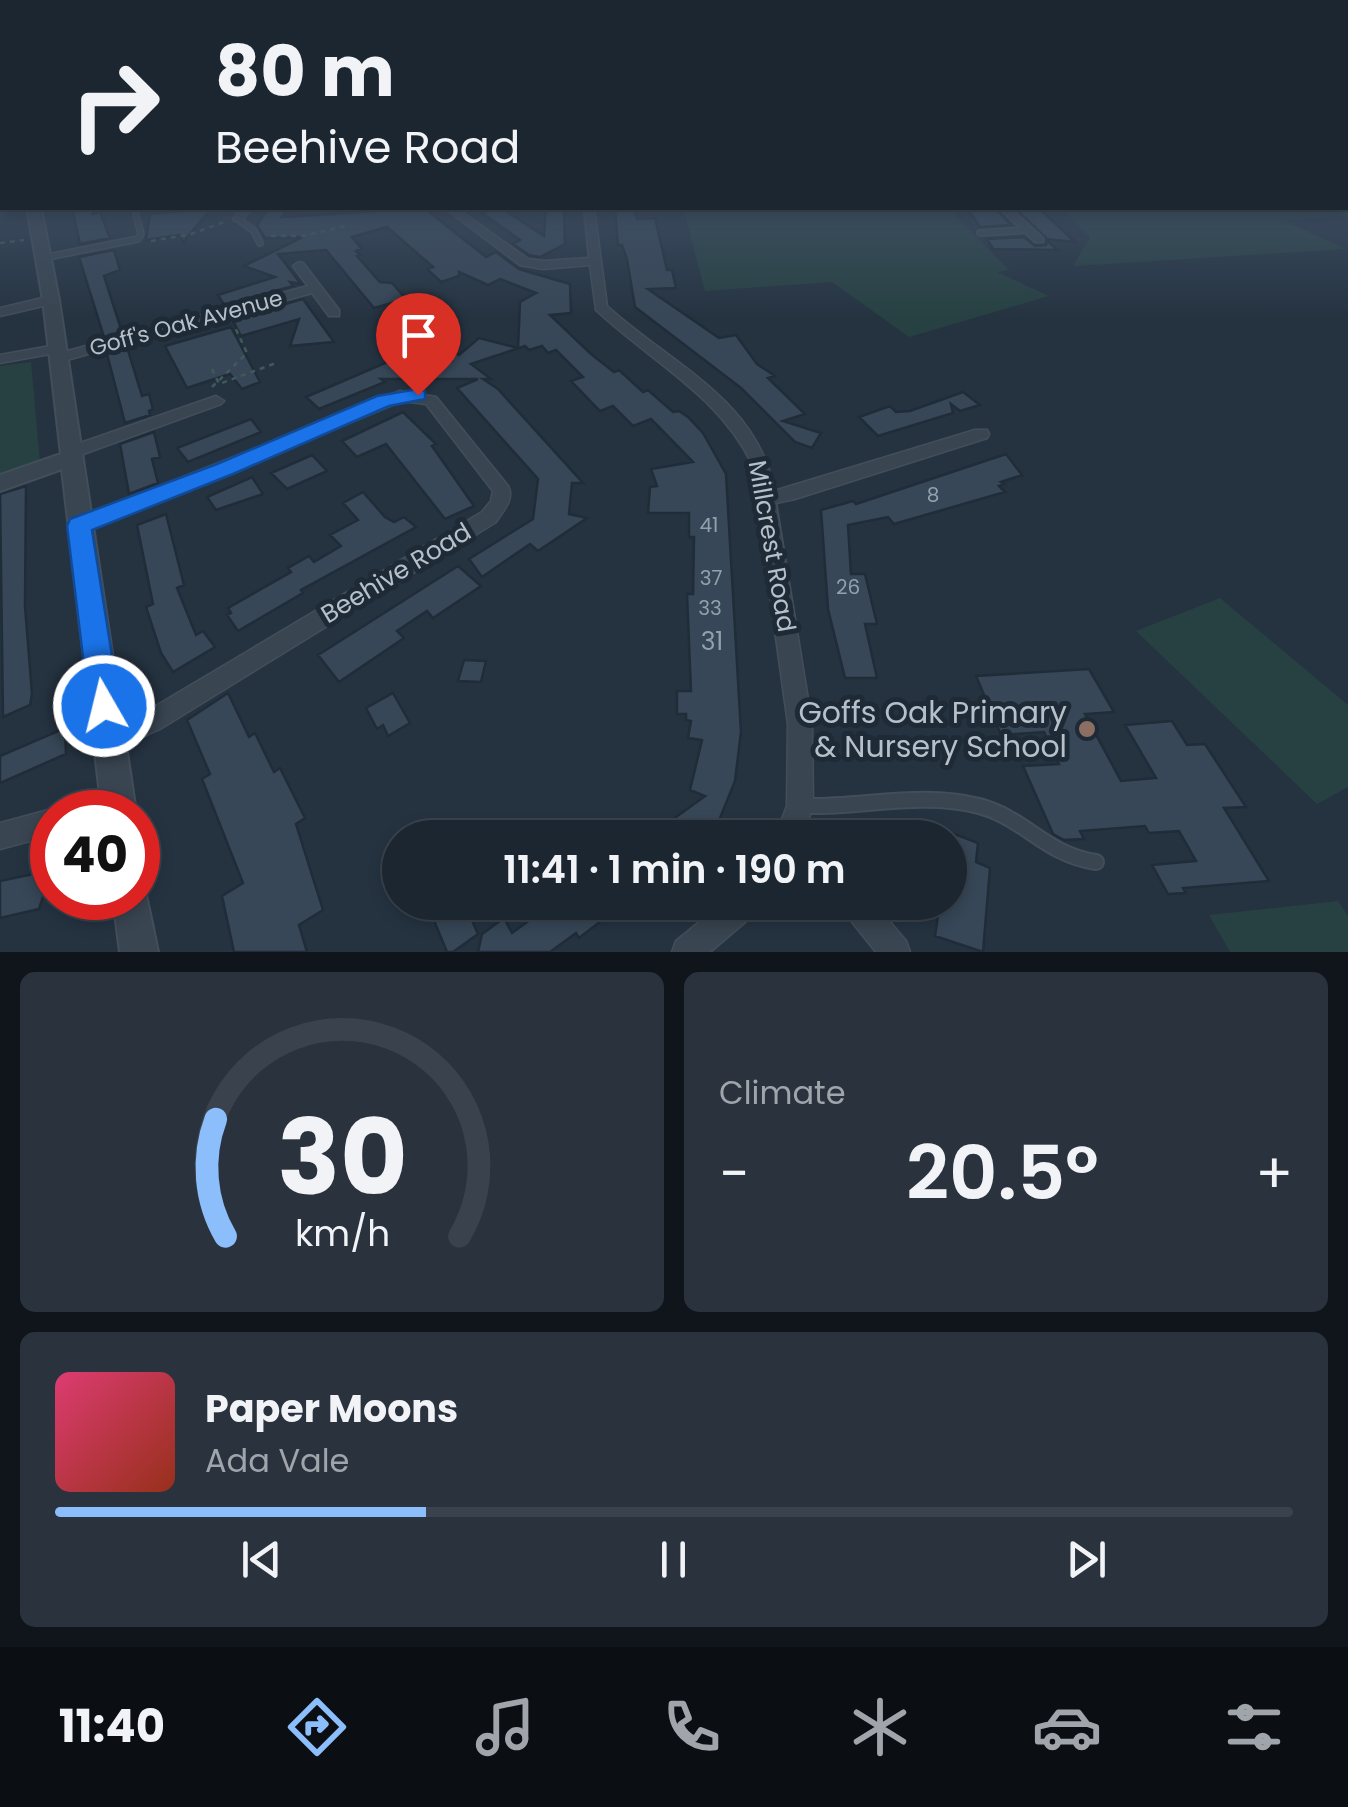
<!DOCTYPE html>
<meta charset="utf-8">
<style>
:root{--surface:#1c2631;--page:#29323d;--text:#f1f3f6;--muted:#a0a5ab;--line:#3a434d;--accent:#8bbefb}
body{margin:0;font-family:Poppins,sans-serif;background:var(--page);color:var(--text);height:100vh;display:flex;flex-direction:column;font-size:38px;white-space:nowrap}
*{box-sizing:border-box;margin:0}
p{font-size:32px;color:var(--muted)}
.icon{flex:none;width:55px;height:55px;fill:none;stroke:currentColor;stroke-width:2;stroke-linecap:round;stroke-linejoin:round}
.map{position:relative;height:952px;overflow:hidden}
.sheet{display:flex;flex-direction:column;gap:20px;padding:20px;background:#0f151b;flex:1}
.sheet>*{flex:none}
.banner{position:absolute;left:0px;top:0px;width:1350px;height:210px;box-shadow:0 5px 15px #0003,0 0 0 2px var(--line);background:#1c2631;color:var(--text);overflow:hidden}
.speed{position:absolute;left:30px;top:790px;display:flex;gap:20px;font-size:50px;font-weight:700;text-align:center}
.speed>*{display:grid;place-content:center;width:130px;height:130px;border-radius:50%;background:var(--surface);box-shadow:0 5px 15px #0003,0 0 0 2px var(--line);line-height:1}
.speed .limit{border:15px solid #d22;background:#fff;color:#111}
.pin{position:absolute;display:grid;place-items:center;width:85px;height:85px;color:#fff;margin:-102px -42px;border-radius:50% 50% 50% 0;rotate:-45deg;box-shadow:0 0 10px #0007}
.pin .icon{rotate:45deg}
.me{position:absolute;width:110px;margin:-55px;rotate:352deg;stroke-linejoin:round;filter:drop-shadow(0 0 8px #0008)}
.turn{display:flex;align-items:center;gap:35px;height:210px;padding:0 50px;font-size:45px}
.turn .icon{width:130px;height:130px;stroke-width:2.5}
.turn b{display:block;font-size:70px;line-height:85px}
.big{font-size:75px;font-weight:600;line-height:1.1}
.sheet .tile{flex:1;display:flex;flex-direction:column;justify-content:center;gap:15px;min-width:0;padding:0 35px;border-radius:15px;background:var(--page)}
.sheet .dial{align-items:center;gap:0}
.dial svg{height:260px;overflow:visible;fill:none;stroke:var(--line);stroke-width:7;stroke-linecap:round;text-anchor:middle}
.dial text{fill:var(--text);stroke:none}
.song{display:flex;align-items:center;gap:30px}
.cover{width:120px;height:120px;border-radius:15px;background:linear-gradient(135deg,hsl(340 70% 55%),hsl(10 70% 35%))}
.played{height:10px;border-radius:5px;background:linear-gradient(90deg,var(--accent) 30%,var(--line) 30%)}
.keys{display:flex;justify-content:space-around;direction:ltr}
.heat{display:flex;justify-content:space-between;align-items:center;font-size:55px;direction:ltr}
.sheet .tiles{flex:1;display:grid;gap:20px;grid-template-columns:1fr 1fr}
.tile:last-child{grid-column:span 2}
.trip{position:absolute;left:382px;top:820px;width:585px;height:100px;border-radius:50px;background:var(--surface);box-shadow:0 5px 15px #0003,0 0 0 2px var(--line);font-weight:600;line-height:100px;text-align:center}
.menu{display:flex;height:160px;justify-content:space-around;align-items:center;background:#0b0f14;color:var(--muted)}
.menu .icon{width:70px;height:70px}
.menu .on{color:var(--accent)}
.menu b{font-size:45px;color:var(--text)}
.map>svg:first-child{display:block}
.green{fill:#274142}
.building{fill:#374757;stroke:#202c38;stroke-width:2.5}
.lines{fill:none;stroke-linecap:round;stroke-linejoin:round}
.service-far1-casing{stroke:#434e5a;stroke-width:8}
.service-casing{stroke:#434e5a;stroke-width:18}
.minor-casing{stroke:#434e5a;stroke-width:3}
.tertiary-casing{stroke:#434e5a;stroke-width:4}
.path{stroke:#405a5a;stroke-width:2.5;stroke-dasharray:5 5;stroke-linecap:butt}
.service-far1{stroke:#394551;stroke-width:5}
.service{stroke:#394551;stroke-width:14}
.minor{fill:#394551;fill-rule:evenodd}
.tertiary{fill:#394551;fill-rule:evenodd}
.route{fill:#1a73e8;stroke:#114b97;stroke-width:2.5}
.education-dot{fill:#8d6e63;stroke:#1e2a36;stroke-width:4}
.labels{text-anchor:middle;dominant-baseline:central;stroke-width:10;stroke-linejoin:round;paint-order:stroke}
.number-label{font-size:20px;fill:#94a0ac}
.far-street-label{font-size:22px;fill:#b6c0cb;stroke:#1e2a36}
.street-label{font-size:25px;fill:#b6c0cb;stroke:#1e2a36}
.near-number-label{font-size:25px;fill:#94a0ac}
.near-poi-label{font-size:30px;fill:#b6c0cb;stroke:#1e2a36;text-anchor:end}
</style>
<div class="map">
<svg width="1348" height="952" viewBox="0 0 1348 952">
<rect width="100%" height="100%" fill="#253341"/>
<path class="green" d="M1348,184v32l-65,4 63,29 -273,17 17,-29 -29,-29h287z
M683,208h265l61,62 -12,2 52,24 -140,41 -77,-55 -127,9z
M31,362l9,101 -40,14v-111z
M1220,598l128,107v82l-31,17 -181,-173z
M1338,901l10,15v36h-118l-21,-37z"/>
<path class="building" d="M91,208l2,6 7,-2 10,26 -30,6 -7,-32z
M212,208l-29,34 -3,-7 -34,5 4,-26z
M288,208l-6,9 142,-9 62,49 10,-5 23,17 51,15 1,29 -21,2 41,39 23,18 5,-2 24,22 5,-2 25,22 6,-1 9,6 15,16 23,41 15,258 -6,49 -23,57h-65l58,-42 -15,-6 12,-50 -14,-2 3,-17 -5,-1v-6h-9v-23h14l-4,-97h6l1,-57h-5v-24h-41l2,-26 7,-1 -6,-17 42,-7 -42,-43 -18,7 -20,-20 -13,5 -29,-30 12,-4 -27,-27 -8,3 -6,-7 -13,4 -4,-4 -54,18 20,15h-8l15,10 85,94h-11l-3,31 18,4 -49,33 -8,-7 -48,33 -13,-18 64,-40 5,-40 -81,-91 21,-9h-97l4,3 -66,27 -13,-12 86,-37h60l-1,-11 8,6 20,-17 39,10 2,-46 16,-9 -36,-14 -12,6 -29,-13v4l-18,6 -14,-13 6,-2 -46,-40 -35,10 10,12 -6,2 4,4 -3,1 23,26 12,1 14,16 -32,9 -48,-58 -48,4 23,30 -11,-2 3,4 -69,19 -6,-10 57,-18 -31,-11 59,-29 -38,1 -8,-13 11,-16z
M501,208l43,28 2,-28h18l1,36 -25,13 -11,-2 -16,-11 7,-4 -38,-27z
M967,208h28l16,17 -31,2z
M1015,208h24l36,34 -28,-3z
M615,209h19l3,10 18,-1 12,52h5l4,18 -28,1 71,49 17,-3 21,29 18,12 -7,2 37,36 -22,7 38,12 -9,15 -17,-6 -54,-54 -106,-81 -8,-48 -5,-14h-4z
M1024,237l11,9 11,-1 1,-4 11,9 -65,-1 -6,-10z
M114,250l6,20 -16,6 18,56 -18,5 -25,-80z
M303,299l31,43 -44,4 9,-27 -58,17 -9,-17z
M231,327l29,55 -18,7 -12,-15 -43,14 -22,-42z
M127,347l15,49 7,-2 4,15 -4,2 1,4 -25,8 -18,-69z
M963,392l17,13 -20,6 -9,-7 2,9 -75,23 -19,-19 31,-11 6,6 14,-1z
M403,412l33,32 -4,2 42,60 -29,13 -59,-75 -29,13 -15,-16z
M251,419l10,13 -73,30 -11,-14z
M154,432l6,25 -8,2 6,24 -29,11 -9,-50z
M1006,454l16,21 -21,7 3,2 -5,2 6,6 -111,32 -6,-7 -40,8 3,49h14l12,50h-12l12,54h-32l-17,-69 -7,-99 32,-9 3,3z
M312,455l15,16 -40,18 -16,-16z
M252,477l11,17 -47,16 -9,-13z
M26,486l-1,120 7,88 -2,11 -27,12 -3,-223z
M363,492l22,25 9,5 10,-5 12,10 -115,63 2,3 -65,38 -11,-16 4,-2 -3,-5 63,-36 -3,-4 21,-12 5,6 27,-16 -11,-11 28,-15 -15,-17z
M166,514l18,71 -7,3 19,47 7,-4 12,16 -42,25 -12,-19 -15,-46 7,-3 -16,-79z
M458,566l23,20 -48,32 -6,-7 -30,20 7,7 -65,44 -21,-27z
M464,660l22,1 -5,21 -23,-1z
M1089,669l25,43 -29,2 36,67 35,-3 -31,-53 47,-4 15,24 18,-1 41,63 -22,1 45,73 -86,7 3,5 -18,1 -16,-29 44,-4 -17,-30 -30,2 -4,-7 -65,5 4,8 -20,1 -11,-6 -30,-68 36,-2 -15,-32 -43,3 -25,-59z
M228,693l21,44 6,-4 19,39 6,-4 25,50 -9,6 27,86 -24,15 8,27h-73l-12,-56 21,-13 -41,-104 8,-5 -23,-54z
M393,693l17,30 -22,13 -5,-11 -6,4 -11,-21z
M65,728l1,26 -66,29v-27z
M952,833l26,10 -2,19 14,6 -7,84 -48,-16 5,-34h10z
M52,870l-13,39 -39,9v-37z
M443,902h21l14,32 -25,18h-6l-17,-41z
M563,902h63l-47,36 -3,-5 -26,19h-72l4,-18 22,-16 8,15 33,-24 2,5z"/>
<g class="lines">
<defs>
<path id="service-far1" d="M238,219l16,12 6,12
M980,233l48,-3
M43,258l95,-19 3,-5 -5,-19"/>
<path id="service" d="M802,806c58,2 120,-15 177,0 46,12 67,49 117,56"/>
<path id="minor" d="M241,208h10l-9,13h-8l-1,-2z
M445,208h11l72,51 15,2 46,-3 -5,-50h10l13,98c62,57 152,94 167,185l201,-61h12l2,4 -2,4 -192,61 -19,4 36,221 1,82 -11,32h-27l12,-32 1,-82 -36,-260c-33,-69 -102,-103 -156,-154l-6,-45 -47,4 -23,-4z
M999,208h11l33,30v4h-8z
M299,262l4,1 36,47v6h-10l-17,-23 -249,68h-10l-2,-3 2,-3 255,-69 -15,-20z
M51,296l6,4 -1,3 -56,13v-8z
M56,345l7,4 -2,3 -61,11v-8z
M400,391l36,6 72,89c7,13 -5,25 -12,36l-336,207 -51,23 -9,-3 -3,-8 3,-8 44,-20 338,-201 9,-11 2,-10 -67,-87 -24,-3 -316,130h-14l-2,-5 2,-5z
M216,396l8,5 -3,3 -146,53h-12l-2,-4 2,-4z
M117,783l9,4 4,9 -4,9 -16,7h-42l4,-9z
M52,809l9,3h-9v23l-52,14v-26z
M724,902h37l-4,10 -47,40h-38l4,-11z
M840,902h33l33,39 4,11h-34l-32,-40z"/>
<path id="tertiary" d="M27,208h14l18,92 77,512h-34l-40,-343 -62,22v-16l61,-21 -18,-154z
M138,882l6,3 14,67h-38l-7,-54h25z"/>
</defs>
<use href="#service-far1" class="service-far1-casing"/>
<use href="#service" class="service-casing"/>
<use href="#minor" class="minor-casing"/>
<use href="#tertiary" class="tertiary-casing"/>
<path class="path" d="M271,236h32l47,-11
M151,241l40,-7 33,-12
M0,243l24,-3
M212,369l7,15 57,-21
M212,387l35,-34 -13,-28"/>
<use href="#service-far1" class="service-far1"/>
<use href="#service" class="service"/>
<use href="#minor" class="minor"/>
<use href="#tertiary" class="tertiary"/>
</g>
<linearGradient id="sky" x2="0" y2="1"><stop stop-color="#141c24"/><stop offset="0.58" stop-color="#405065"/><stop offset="1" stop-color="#405065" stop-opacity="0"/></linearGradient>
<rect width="1348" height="317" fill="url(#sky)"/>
<path class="route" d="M418,389l7,2v8l-36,7 -156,68 -141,56 28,176 -5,9 -11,4 -11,-4 -4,-9 -22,-180 3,-7 147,-55 160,-68z"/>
<circle class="education-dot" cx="1087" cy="729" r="10"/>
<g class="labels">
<g class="number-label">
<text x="933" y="495">8</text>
<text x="709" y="525">41</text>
<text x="711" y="578">37</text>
<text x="848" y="587">26</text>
<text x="710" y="608">33</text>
</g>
<g class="far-street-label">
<text transform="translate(186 323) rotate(-15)">Goff's Oak Avenue</text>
</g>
<g class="street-label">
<text transform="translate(772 546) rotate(80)">Millcrest Road</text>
<text transform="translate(396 573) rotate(-31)">Beehive Road</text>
</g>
<g class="near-number-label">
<text x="712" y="641">31</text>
</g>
<g class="near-poi-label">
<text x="1067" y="712">Goffs Oak Primary<tspan x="1067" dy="34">&amp; Nursery School</tspan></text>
</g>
</g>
</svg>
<div class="speed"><div class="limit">40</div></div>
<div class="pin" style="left:418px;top:395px;background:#d93025"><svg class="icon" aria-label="arrive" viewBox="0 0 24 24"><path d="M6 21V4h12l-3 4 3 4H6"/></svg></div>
<svg class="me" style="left:104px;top:706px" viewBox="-20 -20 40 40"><circle r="17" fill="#1a73e8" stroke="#fff" stroke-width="3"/><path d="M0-11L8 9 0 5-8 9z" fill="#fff"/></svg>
<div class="trip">11:41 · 1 min · 190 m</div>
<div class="banner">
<div class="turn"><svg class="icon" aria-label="right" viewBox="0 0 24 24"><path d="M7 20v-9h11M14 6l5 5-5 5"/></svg><div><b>80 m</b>Beehive Road</div></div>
</div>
</div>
<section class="sheet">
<div class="tiles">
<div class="tile dial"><svg viewBox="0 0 100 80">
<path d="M14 69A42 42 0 1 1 86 69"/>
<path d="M14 69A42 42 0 0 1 11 33" stroke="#8bbefb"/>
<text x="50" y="56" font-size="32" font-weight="700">30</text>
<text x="50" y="72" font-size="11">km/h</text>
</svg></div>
<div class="tile"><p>Climate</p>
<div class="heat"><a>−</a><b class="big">20.5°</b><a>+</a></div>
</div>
<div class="tile">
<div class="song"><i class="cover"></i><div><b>Paper Moons</b><p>Ada Vale</p></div></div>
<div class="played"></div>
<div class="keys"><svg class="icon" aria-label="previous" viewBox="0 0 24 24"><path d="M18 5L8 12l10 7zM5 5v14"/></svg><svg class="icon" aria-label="pause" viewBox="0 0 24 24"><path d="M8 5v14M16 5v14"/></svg><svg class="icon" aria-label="next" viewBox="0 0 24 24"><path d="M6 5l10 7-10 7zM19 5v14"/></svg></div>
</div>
</div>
</section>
<nav class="menu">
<b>11:40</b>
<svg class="icon on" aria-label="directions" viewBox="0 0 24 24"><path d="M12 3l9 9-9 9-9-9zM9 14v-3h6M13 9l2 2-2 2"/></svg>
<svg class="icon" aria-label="music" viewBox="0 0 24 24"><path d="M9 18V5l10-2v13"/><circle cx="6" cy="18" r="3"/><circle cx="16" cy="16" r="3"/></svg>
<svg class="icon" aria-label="phone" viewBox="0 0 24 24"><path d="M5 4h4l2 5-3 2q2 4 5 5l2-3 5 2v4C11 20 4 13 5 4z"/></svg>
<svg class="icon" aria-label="climate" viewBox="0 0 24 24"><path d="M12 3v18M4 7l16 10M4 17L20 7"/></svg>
<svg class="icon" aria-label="car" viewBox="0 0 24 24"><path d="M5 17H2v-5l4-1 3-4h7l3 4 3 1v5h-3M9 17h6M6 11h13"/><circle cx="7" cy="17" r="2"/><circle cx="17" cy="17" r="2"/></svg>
<svg class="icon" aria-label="filters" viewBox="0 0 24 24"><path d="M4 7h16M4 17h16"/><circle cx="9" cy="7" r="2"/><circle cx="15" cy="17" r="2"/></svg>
</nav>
